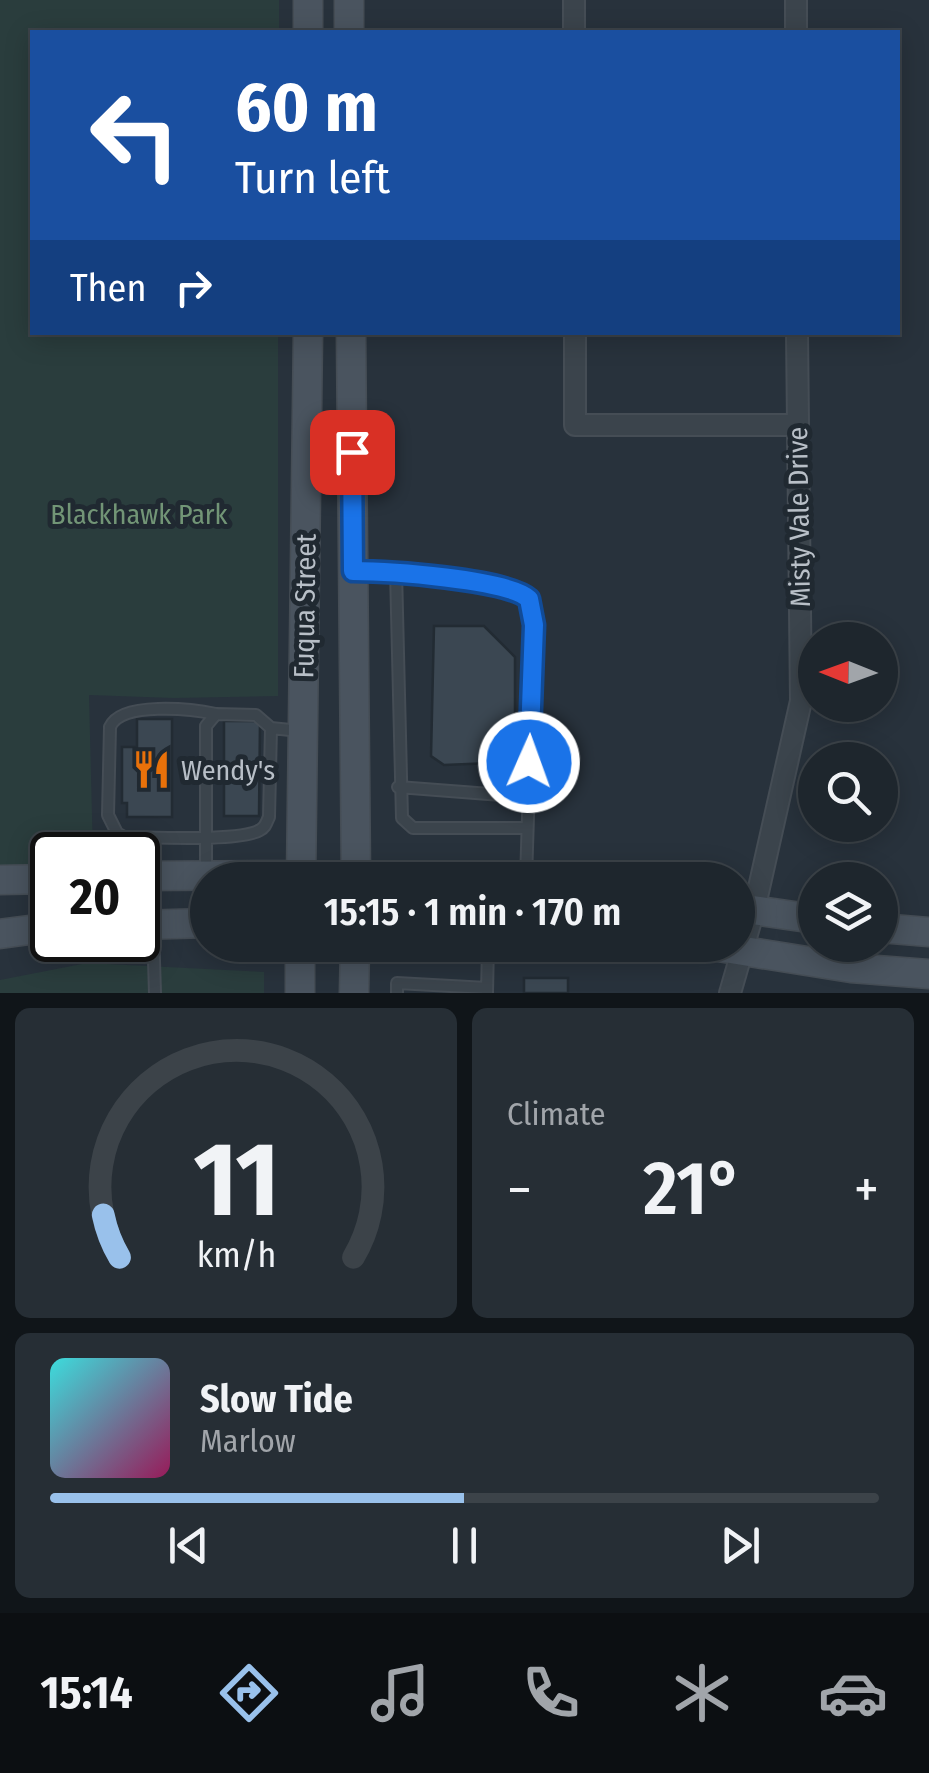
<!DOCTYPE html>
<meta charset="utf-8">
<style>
:root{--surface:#1e262d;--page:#262e35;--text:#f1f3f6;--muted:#a1a5aa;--line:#3c4349;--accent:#99c1eb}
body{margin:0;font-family:"Fira Sans Condensed",sans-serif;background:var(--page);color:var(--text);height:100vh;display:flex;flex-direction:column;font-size:38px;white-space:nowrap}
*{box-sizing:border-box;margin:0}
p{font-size:32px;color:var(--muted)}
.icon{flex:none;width:55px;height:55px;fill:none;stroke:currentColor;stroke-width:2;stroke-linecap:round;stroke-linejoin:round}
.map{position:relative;height:993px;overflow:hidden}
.sheet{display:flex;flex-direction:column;gap:15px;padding:15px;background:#101519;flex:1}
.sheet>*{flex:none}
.hud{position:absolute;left:30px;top:30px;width:870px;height:305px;border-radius:0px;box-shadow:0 5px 25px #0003,0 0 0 2px var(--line);background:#1a4fa0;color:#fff;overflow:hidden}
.needle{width:65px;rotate:271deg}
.tools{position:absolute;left:798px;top:622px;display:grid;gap:20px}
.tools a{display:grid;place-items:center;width:100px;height:100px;border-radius:50%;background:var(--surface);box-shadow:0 5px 25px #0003,0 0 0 2px var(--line);font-size:50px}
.speed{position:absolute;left:30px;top:832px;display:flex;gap:20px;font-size:50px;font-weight:700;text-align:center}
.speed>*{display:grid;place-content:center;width:130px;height:130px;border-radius:50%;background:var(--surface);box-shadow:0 5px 25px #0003,0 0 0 2px var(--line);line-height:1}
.speed .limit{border:5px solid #111;border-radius:15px;background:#fff;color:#111}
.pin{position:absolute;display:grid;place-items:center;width:85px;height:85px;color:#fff;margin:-42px;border-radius:20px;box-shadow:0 5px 15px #0006}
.me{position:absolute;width:110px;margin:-55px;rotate:2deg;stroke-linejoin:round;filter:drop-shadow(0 0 8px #0008)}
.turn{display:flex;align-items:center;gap:35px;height:210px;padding:0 40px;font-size:45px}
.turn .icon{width:130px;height:130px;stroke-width:2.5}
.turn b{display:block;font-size:70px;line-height:85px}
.then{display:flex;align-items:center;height:95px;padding:0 40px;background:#0003;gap:20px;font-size:38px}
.big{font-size:75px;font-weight:600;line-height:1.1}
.sheet .card{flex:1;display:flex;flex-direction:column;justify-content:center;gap:15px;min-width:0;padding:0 35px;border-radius:15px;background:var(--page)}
.sheet .dial{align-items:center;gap:0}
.dial svg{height:260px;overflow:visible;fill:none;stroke:var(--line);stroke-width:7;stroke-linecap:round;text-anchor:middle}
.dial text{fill:var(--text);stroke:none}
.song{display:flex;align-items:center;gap:30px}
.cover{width:120px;height:120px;border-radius:15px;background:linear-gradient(135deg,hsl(180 70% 55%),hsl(330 70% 35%))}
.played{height:10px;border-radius:5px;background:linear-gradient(90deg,var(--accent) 50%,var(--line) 50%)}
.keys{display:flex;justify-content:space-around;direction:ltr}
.heat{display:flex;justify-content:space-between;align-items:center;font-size:55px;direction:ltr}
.sheet .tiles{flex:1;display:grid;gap:15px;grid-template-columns:1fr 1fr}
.card:last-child{grid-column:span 2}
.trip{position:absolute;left:190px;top:862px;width:565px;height:100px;border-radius:50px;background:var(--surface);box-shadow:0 5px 25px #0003,0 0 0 2px var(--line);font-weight:600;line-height:100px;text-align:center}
.tab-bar{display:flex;height:160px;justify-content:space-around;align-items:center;background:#0c0f12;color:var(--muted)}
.tab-bar .icon{width:70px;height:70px}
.tab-bar .on{color:var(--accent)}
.tab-bar b{font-size:45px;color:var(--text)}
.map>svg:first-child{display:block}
.green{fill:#2a3d3d}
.building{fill:#3b4752;stroke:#222b33;stroke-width:2.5}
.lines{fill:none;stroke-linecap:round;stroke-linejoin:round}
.lane-casing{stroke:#454d55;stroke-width:14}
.street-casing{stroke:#454d55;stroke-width:24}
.secondary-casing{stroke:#454d55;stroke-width:31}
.lane{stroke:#3b444c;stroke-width:10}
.street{stroke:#3b444c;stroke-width:20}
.secondary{stroke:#4a545f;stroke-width:28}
.route-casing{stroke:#114b97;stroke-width:25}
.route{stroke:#1a73e8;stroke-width:18}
.labels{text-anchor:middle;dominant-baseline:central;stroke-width:10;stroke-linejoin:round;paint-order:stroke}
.park-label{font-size:28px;fill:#729576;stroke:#202931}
.street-label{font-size:28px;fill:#b8bfc7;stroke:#202931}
.poi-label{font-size:28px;fill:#b8bfc7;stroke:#202931;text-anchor:start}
</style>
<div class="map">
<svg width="929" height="993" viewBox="0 0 929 993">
<rect width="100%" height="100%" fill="#28323c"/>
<path class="green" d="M0,0h279v32h-247v300l246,1v363l-105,2 -84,-3 4,160h-41v10l-52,4z
M87,963l177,9v21h-264v-13z"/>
<path class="building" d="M434,626h50l31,31v105l-71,3 -13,-9z
M137,719h35v98h-45v-14h-5v-56h15z
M224,721h36l-1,95h-35z
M524,978h44v15h-44z"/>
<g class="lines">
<defs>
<path id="lane" d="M354,571h42l119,19 14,9 5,26 -8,255
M396,571l6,247 11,10h114
M216,714c-24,-5 -95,-13 -106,13l-2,88 9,18 7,4c27,0 117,5 136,-7 6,-3 6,-7 9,-13l2,-89
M398,787l130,10
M206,874v-148l10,-12 40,1 15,13 29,3
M153,929l2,64
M397,993v-10l90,5
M487,993l1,-48"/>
<path id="street" d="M574,0v32
M796,0v32
M575,332v93h222
M730,993l24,-83 47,-209 -4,-369"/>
<path id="secondary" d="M308,0v32
M349,0v32
M351,332l5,548
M138,876l163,-1 70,5
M0,880l52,-1
M301,880l7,-548
M738,908l77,11
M138,925l70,-2
M880,928l49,4
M0,934l52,-7
M300,945v48
M706,945l145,23 78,6
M354,993l1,-48"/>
</defs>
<use href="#lane" class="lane-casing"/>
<use href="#street" class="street-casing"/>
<use href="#secondary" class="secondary-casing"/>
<use href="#lane" class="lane"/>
<use href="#street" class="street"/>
<use href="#secondary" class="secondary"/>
</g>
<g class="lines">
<defs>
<path id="route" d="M352,452l1,119c33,0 155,8 176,28l5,26 -5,137"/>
</defs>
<use href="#route" class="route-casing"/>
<use href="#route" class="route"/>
</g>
<defs>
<symbol id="restaurant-bare" viewBox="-9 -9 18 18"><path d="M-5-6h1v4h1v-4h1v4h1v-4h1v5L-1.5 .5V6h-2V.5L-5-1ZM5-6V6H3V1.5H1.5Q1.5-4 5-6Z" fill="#e8710a" stroke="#202931" stroke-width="2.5" paint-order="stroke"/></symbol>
</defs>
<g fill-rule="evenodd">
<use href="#restaurant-bare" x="124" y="742" width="55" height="55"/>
</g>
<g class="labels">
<g class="park-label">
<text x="139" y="514">Blackhawk Park</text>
</g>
<g class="street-label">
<text transform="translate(799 517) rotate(-91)">Misty Vale Drive</text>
<text transform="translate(305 606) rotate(-89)">Fuqua Street</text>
</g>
<g class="poi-label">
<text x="181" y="770">Wendy's</text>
</g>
</g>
</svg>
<div class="tools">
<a><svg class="needle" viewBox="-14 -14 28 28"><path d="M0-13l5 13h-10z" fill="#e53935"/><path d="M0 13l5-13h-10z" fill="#a1a5aa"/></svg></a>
<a><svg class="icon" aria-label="search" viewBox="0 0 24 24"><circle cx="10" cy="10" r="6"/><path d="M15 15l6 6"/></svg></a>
<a><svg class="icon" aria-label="layers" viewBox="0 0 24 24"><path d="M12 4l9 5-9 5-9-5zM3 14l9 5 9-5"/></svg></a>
</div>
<div class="speed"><div class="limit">20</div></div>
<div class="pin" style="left:352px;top:452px;background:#d93025"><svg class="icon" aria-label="arrive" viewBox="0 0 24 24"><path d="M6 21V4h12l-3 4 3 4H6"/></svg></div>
<svg class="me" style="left:529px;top:762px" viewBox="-20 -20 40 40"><circle r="17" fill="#1a73e8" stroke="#fff" stroke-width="3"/><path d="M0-11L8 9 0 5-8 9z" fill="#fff"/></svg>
<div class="trip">15:15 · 1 min · 170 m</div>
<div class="hud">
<div class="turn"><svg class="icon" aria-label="left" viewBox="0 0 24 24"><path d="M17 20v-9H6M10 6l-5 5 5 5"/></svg><div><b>60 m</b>Turn left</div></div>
<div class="then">Then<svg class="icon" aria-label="right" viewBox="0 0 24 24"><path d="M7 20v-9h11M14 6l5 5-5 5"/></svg></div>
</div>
</div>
<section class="sheet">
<div class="tiles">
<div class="card dial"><svg viewBox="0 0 100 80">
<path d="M14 69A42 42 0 1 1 86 69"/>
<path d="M14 69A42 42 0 0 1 9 56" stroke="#99c1eb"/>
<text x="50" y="56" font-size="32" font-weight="700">11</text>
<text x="50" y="72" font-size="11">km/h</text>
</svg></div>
<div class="card"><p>Climate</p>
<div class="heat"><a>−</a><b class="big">21°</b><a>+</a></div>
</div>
<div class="card">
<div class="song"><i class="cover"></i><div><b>Slow Tide</b><p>Marlow</p></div></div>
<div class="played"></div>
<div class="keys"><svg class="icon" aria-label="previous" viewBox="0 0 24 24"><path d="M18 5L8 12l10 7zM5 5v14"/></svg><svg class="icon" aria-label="pause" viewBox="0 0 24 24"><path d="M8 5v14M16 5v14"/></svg><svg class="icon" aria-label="next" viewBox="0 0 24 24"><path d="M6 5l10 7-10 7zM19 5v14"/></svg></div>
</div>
</div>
</section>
<nav class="tab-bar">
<b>15:14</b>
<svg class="icon on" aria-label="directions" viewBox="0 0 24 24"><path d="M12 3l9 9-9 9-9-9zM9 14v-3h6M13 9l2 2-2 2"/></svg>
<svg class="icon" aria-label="music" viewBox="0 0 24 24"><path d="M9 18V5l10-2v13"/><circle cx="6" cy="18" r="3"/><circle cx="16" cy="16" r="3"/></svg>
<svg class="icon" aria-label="phone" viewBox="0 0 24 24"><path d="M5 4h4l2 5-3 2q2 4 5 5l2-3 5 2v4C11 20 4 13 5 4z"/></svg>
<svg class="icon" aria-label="climate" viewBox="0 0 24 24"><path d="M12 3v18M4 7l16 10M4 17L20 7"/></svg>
<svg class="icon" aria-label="car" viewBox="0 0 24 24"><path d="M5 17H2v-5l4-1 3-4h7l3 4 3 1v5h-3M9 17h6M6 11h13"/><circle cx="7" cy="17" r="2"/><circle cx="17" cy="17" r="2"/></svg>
</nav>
